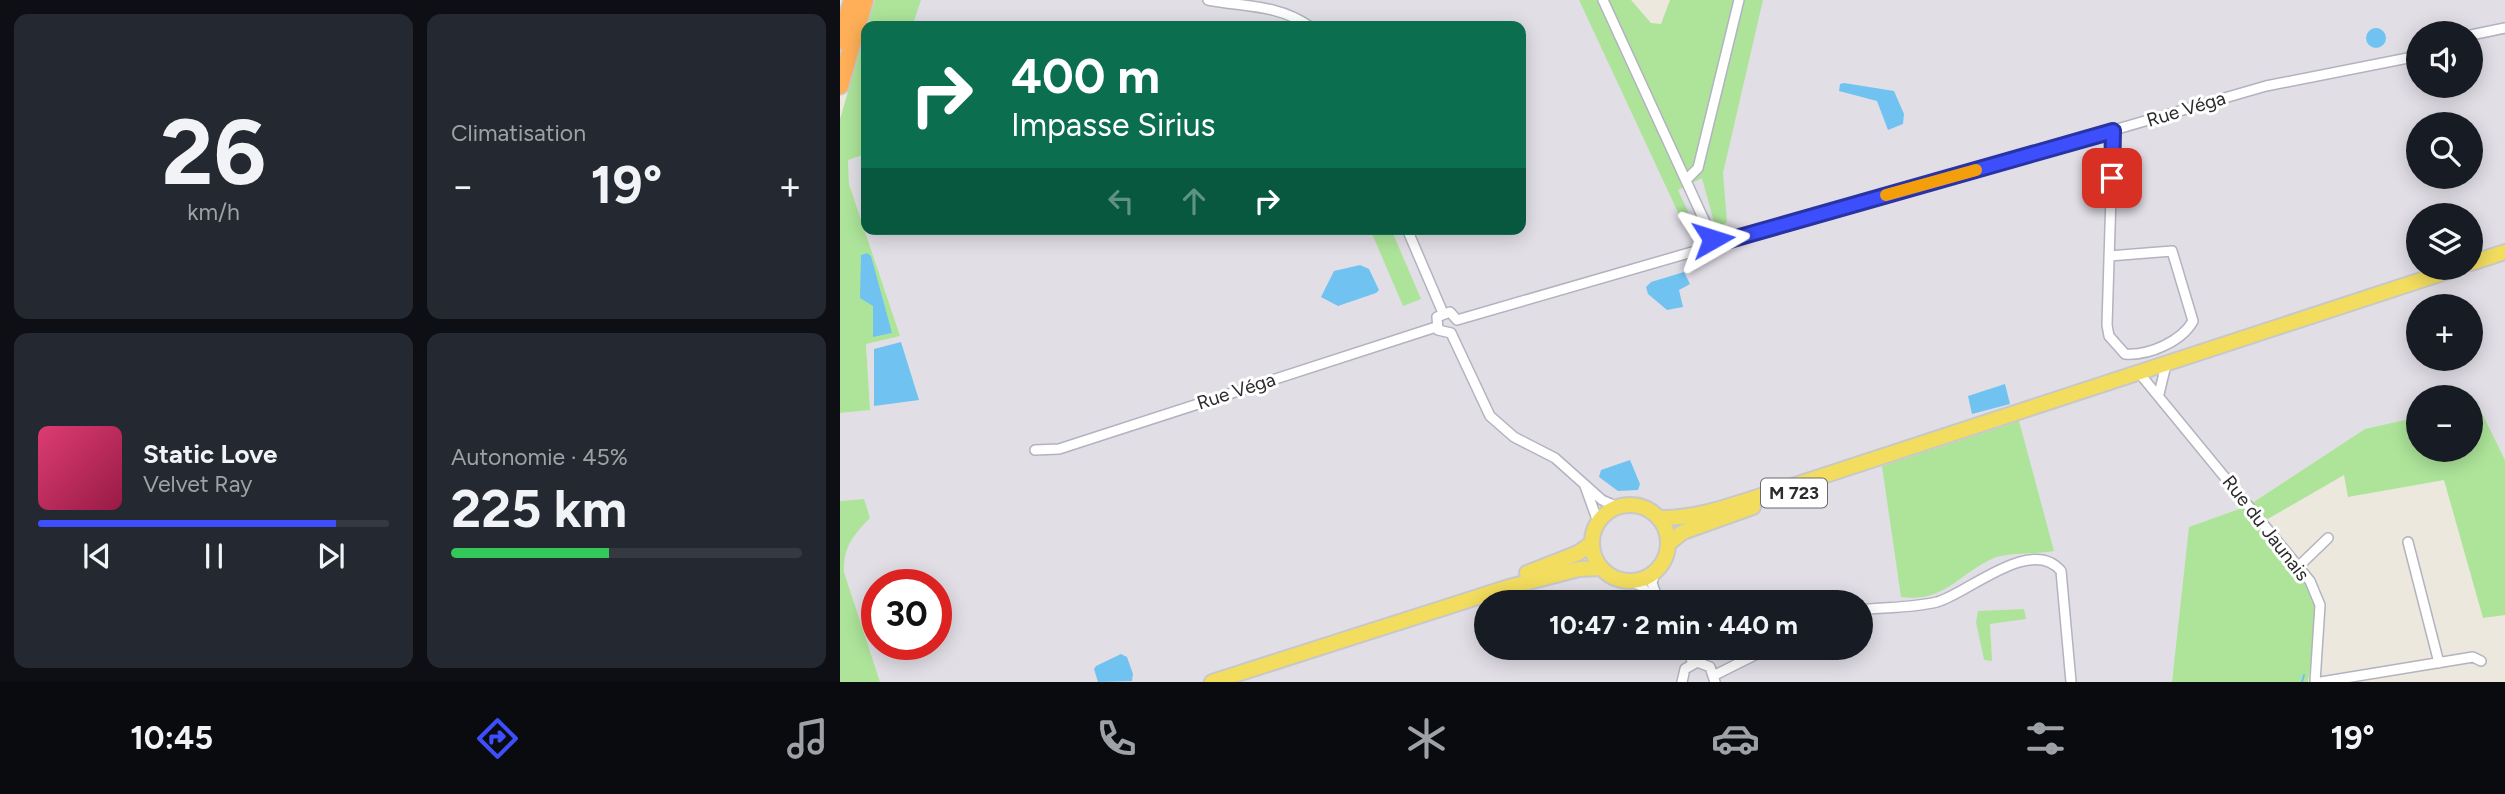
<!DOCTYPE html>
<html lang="fr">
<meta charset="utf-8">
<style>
:root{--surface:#171b24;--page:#242831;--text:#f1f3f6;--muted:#9ea1a6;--line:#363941;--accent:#3d4ffc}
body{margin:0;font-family:Figtree,sans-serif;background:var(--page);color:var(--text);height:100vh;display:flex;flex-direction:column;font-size:26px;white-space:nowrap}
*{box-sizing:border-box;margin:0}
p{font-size:23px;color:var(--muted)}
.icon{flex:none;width:38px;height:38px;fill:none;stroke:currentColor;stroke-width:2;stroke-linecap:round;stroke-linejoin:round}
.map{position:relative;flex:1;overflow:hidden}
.details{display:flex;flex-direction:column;gap:14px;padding:14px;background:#0d0f14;width:840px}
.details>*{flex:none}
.top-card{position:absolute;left:21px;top:21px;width:665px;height:214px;border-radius:14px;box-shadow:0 4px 18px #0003;background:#0b6e4f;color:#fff;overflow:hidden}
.tools{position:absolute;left:1566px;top:21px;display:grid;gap:14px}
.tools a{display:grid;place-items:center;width:77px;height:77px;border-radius:50%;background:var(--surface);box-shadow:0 4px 18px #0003;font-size:35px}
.speed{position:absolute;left:21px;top:569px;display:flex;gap:14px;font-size:35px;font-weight:700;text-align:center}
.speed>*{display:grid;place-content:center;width:91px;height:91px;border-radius:50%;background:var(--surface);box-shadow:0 4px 18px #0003;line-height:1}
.speed .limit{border:10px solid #d22;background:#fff;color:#111}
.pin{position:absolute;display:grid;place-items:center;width:60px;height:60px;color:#fff;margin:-30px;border-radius:14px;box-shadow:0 4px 10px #0006}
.me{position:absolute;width:77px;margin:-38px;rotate:84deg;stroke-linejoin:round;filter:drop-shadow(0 0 5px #0008)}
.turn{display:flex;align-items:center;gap:24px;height:147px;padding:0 35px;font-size:32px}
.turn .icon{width:91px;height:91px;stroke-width:2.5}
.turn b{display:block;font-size:49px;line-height:60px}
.lanes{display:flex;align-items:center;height:66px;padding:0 35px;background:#0003;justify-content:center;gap:35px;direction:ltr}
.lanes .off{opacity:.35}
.big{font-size:52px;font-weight:700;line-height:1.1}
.details .card{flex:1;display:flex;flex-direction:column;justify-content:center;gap:10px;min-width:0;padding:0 24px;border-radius:14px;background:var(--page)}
.details .dial{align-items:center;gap:0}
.dial b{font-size:91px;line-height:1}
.song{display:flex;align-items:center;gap:21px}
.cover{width:84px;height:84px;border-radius:10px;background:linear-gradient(135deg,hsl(340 70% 55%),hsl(340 70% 35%))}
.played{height:7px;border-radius:4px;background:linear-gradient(90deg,var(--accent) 85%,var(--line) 85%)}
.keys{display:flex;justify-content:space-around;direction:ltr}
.heat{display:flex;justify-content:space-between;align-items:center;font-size:38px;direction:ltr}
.charge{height:10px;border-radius:5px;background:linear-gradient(90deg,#34c759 45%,var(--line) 0)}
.details .tiles{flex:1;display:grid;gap:14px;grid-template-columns:repeat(2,1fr)}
.trip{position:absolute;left:634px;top:590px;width:399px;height:70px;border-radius:35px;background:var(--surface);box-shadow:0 4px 18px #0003;font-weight:700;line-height:70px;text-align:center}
.dock{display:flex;height:112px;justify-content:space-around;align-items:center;background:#090b0e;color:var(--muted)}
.dock .icon{width:49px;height:49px}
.dock .active{color:var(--accent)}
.dock b{font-size:32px;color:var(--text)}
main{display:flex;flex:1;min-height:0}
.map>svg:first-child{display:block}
.industrial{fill:#e1dee6;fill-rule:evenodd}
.green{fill:#ade49a}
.water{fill:#70c3f0}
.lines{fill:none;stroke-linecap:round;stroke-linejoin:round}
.stream{stroke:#70c3f0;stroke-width:2}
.street-casing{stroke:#b2b3bf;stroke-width:12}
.primary-casing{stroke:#c8c8c8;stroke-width:18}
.highway-casing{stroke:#c8c8c8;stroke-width:19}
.street{stroke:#fff;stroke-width:9}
.primary{stroke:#f2dd5e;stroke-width:14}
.highway{stroke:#ffaf57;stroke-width:16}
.route-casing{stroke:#2833a4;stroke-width:18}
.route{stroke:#3d4ffc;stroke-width:12}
.slow{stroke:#f59e0b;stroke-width:12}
.labels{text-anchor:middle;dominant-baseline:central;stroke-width:6;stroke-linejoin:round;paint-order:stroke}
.shield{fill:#fff;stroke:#6b6b6b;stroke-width:2}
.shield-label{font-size:18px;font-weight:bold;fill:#2c2c2c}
.street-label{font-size:19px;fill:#2c2c2c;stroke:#fff}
</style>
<main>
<section class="details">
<div class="tiles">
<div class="card dial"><b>26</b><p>km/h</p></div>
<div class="card"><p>Climatisation</p>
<div class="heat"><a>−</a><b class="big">19°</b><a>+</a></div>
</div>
<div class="card">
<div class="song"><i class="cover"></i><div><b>Static Love</b><p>Velvet Ray</p></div></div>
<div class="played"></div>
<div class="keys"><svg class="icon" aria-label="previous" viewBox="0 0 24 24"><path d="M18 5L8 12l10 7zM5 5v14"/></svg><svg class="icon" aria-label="pause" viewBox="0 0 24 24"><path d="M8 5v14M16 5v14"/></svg><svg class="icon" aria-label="next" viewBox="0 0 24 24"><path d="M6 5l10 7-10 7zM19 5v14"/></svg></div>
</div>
<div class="card"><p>Autonomie · 45%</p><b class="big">225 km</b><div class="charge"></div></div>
</div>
</section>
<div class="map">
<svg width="1665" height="682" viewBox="0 0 1665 682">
<rect width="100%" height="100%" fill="#ede8de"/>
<path class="industrial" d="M60,0h679l88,188 77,-188h761v460l-28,-57 -6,1v-7h-53v20l-53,12 -118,77 -75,168v8h-1292l-36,-110 -1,-16 10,-21 17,-17 -7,-19 -23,2v-88l30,-3 -4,-66 34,-8 -51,-152 -1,-24 18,-6v75h655v-203h-628zM1578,33h53v53h-53zM1578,124h53v53h-53zM1578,215h53v53h-53zM1578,306h53v53h-53zM37,584h59v60h-59zM646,602h374v46h-374z"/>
<path class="green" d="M35,0h46l-8,24 -46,2z
M739,0h52l20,23 10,1 9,-24h93l-40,173 4,49 -7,5 -5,-1 -13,-48 -24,12 19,41 -8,5z
M26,30v124l-18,6 1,24 51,152 -34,8 4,66 -30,3v-294z
M530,229h21l30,70 -18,7z
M1637,403l28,57v155l-22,3 -39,-138 -96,17 -4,-22 -78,45 -14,-17 113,-74 53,-12v33h53v-46z
M1179,421l35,130c-15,3 -50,2 -60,7 -35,15 -49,45 -93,39l-19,-131z
M24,499l6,19c-17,17 -27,30 -26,54l36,110h-40v-181z
M1405,507c20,28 70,70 72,105 1,23 -6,47 -9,70h-136l17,-155z
M1184,609l2,10 -36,5 2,37 -8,-1 -8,-38 2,-11z"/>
<path class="water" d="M1526 38a10 10 0 1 1 20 0a10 10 0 1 1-20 0Z
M1004,83l50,8 10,23 -1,10 -15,6 -11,-29 -38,-10 1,-7z
M27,253l4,3 21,77 -19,4v-31l-13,-8 1,-43z
M520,265l9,4 10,21 -3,3 -38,13 -17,-9 13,-26z
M844,272l6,12 -11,6 4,17 -16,3 -19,-16 -2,-7 5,-5z
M61,342l18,58 -45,6v-57z
M1165,384l5,20 -38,10 -4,-18z
M790,460l10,24 -2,6 -20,1 -19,-14 2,-7z
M281,654l6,3 6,17 -1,7 -34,1 -4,-13 2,-3z"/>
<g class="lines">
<path class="stream" d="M1462,682l2,-7"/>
<defs>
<path id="street" d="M368,0c36,7 69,4 101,26
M763,0l112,244
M1631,35l34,-7
M847,179l11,-11 41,-168
M567,229l36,84
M1269,256l63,-5 21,70c-11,20 -44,35 -68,33l-16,-18 -2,-11 6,-194
M617,320l809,-234 152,-30
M611,333l39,83 24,21 41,21 47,42 16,7
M611,333l-13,-3 -1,-13 13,-5 7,8
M1300,374l170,207 10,24 -5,77
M1319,394l7,-29
M195,450l24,-1 377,-122
M745,486l13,36
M1568,542l31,121
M1459,566l29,-28
M815,572l-3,11 6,17
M790,581l11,5 15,16
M1020,610c26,-3 51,-2 77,-8 30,-8 94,-67 124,-31l10,111
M846,648l7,15
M875,675l54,-27
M842,682l3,-13 12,-7 13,5 5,15
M1481,682l152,-25 8,4"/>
<path id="primary" d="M1631,263l34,-11
M752 543a38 38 0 1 1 76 0a38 38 0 1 1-76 0Z
M819,518c43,1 86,-18 127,-30l672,-220
M829,543l14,-11 70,-25
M687,573l51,-20 14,-10
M372,682l297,-95 70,-18 22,-1"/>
<path id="highway" d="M0,41l12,-41
M0,86l25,-86"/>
</defs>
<use href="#street" class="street-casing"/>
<use href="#primary" class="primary-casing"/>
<use href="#highway" class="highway-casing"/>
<use href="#street" class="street"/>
<use href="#primary" class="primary"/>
<use href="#highway" class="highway"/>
</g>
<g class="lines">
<defs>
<path id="route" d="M873,239l2,5 398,-113 -1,47"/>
</defs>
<use href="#route" class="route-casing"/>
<use href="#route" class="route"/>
<path class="slow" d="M1046,195l90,-25"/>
</g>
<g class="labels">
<rect class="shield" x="921" y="478.5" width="66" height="29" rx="5"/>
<g class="shield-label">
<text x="954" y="493">M 723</text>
</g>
<g class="street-label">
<text transform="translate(1346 109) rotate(-17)">Rue Véga</text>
<text transform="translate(396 391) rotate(-18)">Rue Véga</text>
<text transform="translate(1426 528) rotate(52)">Rue du Jaunais</text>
</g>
</g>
</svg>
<div class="tools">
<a><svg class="icon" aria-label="sound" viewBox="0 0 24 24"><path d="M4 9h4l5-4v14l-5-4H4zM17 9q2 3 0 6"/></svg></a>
<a><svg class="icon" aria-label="search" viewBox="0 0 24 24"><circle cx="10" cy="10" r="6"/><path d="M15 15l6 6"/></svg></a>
<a><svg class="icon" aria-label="layers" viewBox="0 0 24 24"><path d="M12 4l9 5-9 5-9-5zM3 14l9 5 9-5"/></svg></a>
<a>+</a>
<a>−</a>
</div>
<div class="speed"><div class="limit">30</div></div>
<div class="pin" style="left:1272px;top:178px;background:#d93025"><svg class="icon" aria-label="arrive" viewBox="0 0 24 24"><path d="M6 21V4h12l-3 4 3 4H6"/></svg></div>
<svg class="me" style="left:873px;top:239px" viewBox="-20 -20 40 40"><path d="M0-17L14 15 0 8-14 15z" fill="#3d4ffc" stroke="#fff" stroke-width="4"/></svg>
<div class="trip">10:47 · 2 min · 440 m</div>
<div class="top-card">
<div class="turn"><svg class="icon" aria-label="right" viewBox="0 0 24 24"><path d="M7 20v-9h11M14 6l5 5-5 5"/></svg><div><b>400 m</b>Impasse Sirius</div></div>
<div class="lanes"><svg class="icon off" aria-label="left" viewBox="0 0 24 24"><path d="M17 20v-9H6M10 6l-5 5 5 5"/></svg><svg class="icon off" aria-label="ahead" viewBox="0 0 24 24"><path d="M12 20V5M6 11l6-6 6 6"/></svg><svg class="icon" aria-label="right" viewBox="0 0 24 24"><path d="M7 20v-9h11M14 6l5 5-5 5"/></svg></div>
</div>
</div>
</main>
<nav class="dock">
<b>10:45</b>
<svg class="icon active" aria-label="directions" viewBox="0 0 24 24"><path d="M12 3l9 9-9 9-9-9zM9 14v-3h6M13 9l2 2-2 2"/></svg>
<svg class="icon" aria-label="music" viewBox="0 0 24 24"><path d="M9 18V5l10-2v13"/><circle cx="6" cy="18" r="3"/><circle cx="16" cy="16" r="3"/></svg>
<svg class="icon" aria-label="phone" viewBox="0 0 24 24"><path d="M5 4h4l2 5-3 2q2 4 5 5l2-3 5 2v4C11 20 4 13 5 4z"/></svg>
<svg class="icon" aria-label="climate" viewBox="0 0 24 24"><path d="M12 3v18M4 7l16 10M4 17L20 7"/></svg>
<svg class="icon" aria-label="car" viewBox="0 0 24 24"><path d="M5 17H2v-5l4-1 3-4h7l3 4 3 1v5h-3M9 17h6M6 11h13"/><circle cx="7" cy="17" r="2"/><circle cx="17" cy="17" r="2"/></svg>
<svg class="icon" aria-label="filters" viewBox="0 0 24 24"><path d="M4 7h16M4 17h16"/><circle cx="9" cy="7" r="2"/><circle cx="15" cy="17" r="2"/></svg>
<b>19°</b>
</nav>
